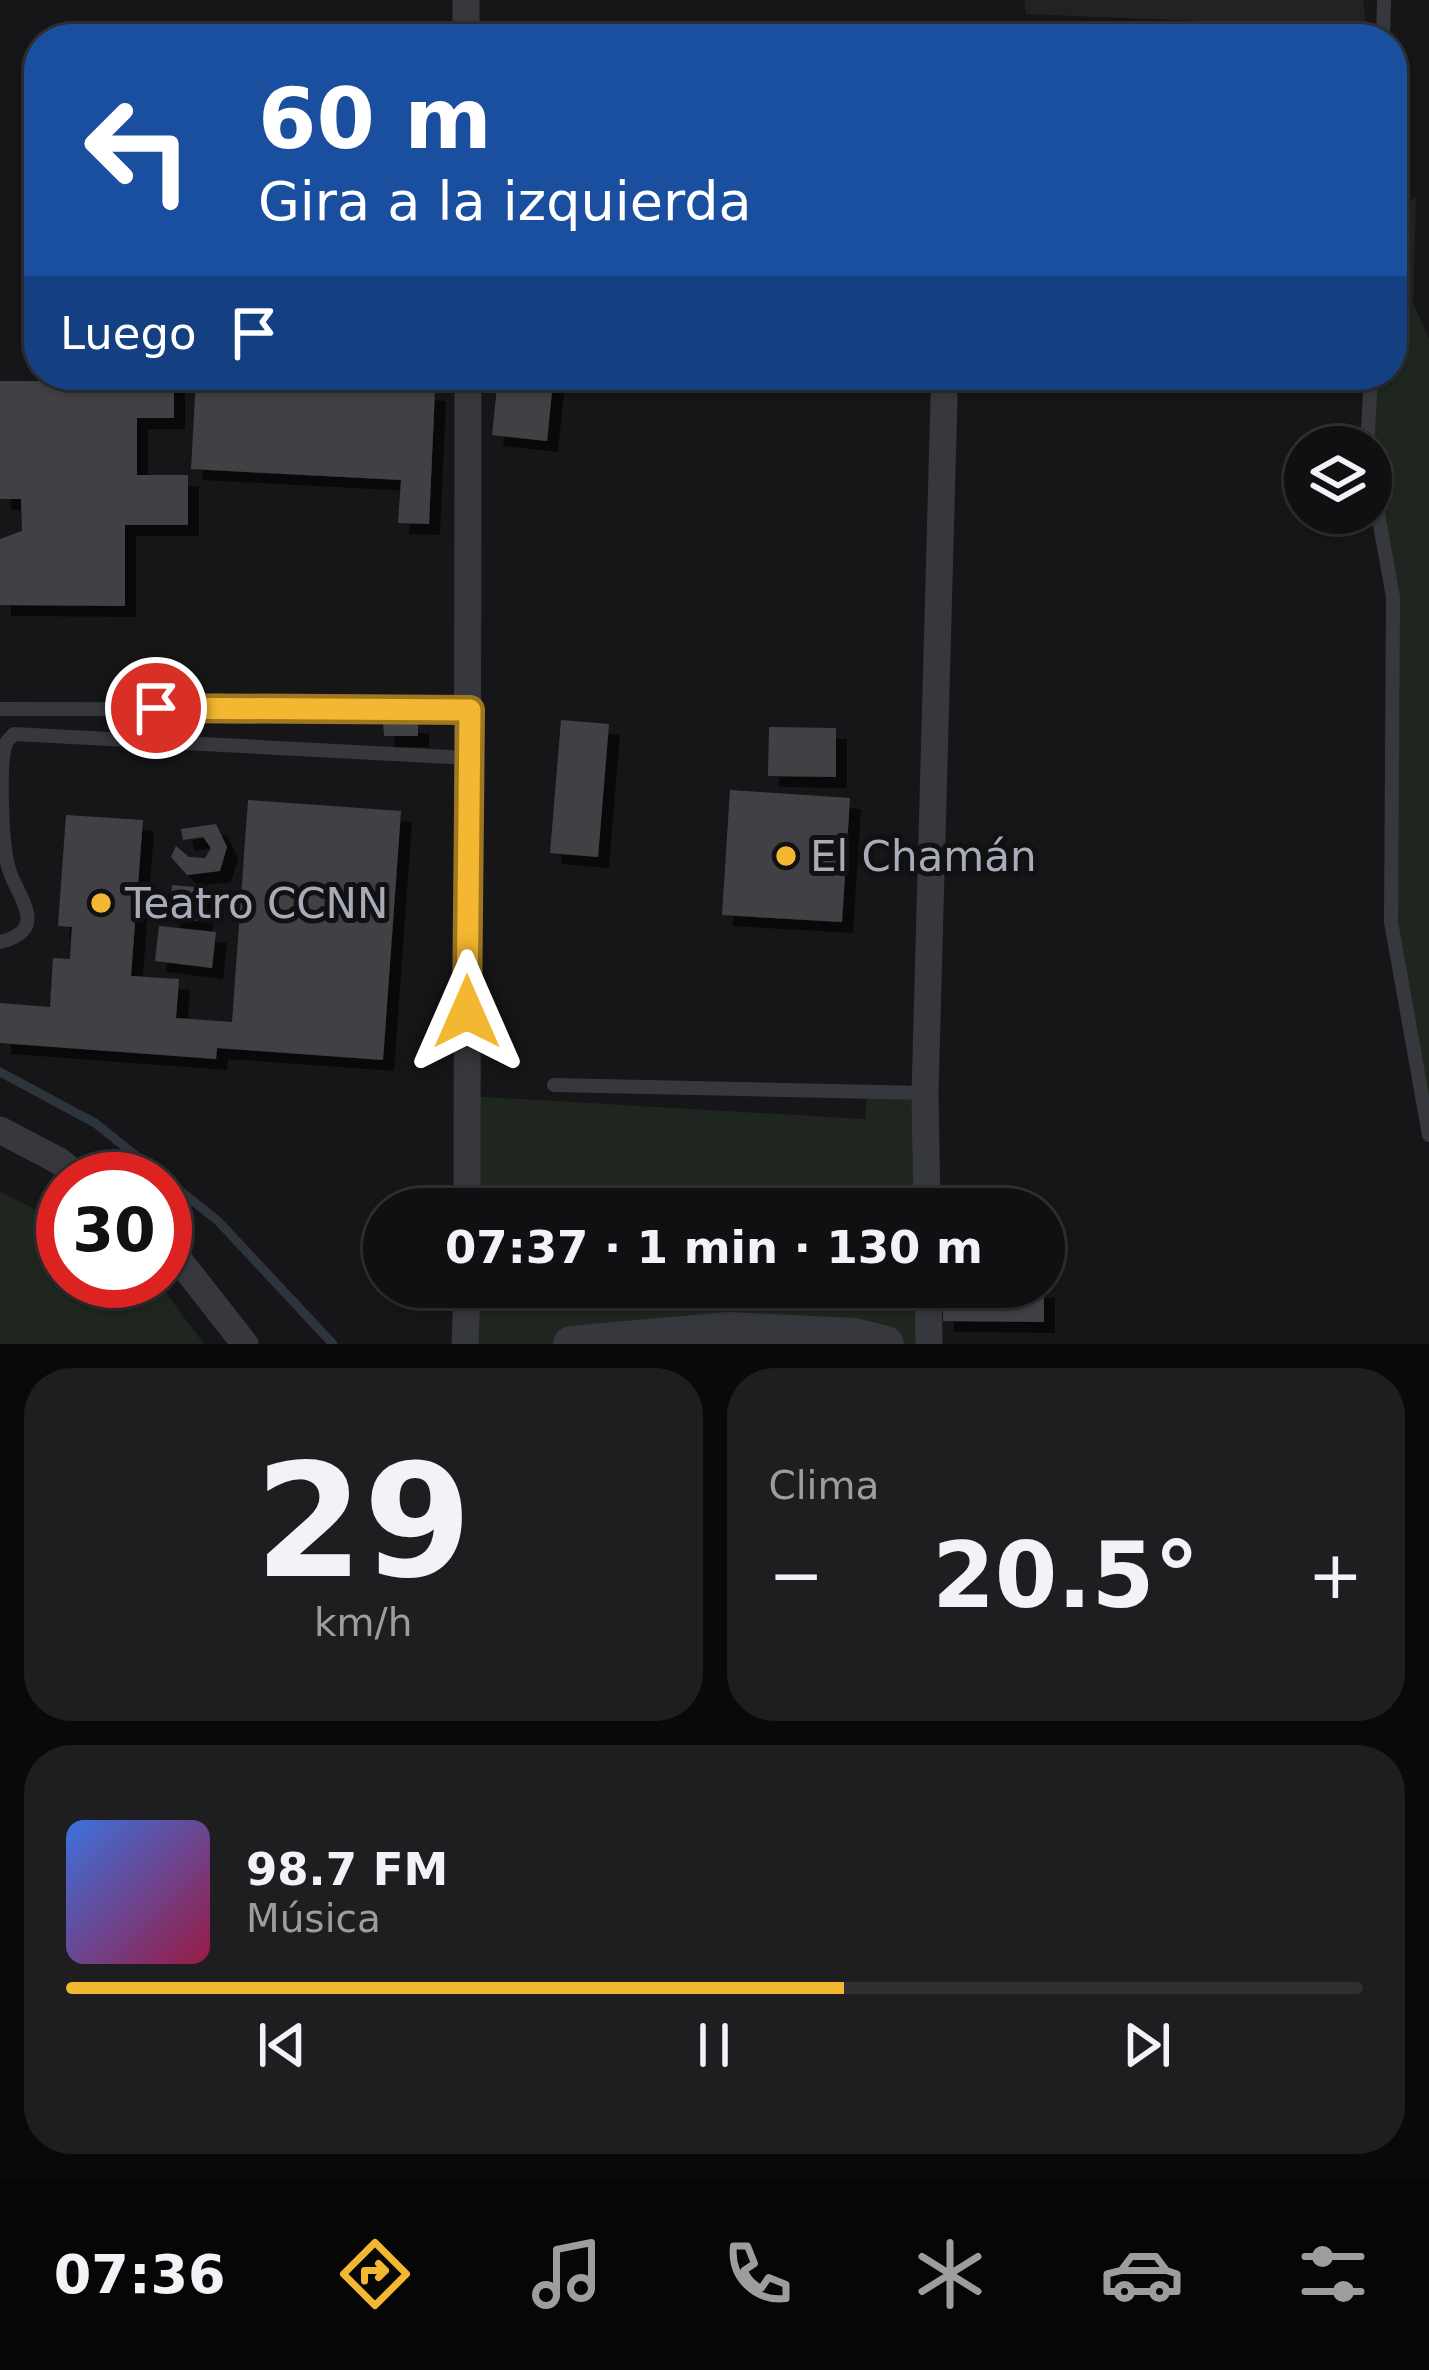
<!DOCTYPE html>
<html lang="es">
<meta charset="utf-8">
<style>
:root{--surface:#101012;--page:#1e1e20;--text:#f1f3f6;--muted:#9c9d9f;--line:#303032;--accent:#f4b731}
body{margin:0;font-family:"DejaVu Sans",sans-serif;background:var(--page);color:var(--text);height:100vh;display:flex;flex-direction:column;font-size:45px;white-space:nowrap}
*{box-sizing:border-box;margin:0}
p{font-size:39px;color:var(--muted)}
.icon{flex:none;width:66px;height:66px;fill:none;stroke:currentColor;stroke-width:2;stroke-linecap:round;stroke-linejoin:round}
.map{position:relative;height:1344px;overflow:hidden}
.sheet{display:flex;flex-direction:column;gap:24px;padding:24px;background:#09090a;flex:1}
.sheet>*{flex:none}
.banner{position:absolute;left:24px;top:24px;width:1383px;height:366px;border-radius:48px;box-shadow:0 3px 9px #0004,0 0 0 3px var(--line);background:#1a4fa0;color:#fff;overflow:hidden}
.fabs{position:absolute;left:1284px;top:426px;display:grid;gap:24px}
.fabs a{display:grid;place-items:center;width:108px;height:108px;border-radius:50%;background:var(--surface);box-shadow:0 3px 9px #0004,0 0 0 3px var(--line);font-size:60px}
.speed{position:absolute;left:36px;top:1152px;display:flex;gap:24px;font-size:60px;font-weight:700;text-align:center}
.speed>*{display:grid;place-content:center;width:156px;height:156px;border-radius:50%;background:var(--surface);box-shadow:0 3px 9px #0004,0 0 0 3px var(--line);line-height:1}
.speed .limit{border:18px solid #d22;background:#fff;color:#111}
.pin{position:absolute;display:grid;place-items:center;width:102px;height:102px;color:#fff;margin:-51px;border:6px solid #fff;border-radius:50%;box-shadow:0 3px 12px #0007}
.me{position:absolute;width:132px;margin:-66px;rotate:0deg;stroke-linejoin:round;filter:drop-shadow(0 0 9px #0008)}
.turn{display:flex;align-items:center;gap:42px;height:252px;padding:0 36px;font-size:54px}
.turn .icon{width:156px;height:156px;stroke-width:2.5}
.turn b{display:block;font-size:84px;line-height:102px}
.then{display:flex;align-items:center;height:114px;padding:0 36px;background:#0003;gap:24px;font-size:45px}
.big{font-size:90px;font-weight:700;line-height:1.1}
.sheet .card{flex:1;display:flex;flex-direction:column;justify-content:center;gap:18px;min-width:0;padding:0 42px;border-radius:48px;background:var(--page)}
.sheet .dial{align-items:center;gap:0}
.dial b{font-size:156px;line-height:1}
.song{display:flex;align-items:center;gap:36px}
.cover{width:144px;height:144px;border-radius:18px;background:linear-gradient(135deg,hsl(220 70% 55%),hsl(340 70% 35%))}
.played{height:12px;border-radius:6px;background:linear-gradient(90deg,var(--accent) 60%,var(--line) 60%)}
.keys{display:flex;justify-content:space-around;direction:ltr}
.heat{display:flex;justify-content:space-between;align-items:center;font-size:66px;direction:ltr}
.sheet .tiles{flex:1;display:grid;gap:24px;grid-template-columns:1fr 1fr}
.card:last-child{grid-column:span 2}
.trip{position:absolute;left:363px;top:1188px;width:702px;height:120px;border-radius:60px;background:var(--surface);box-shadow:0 3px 9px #0004,0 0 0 3px var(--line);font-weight:700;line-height:120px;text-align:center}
.tab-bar{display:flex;height:192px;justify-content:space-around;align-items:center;background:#060607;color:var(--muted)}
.tab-bar .icon{width:84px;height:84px}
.tab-bar .on{color:var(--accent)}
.tab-bar b{font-size:54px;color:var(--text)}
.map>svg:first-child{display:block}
.built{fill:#222225}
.green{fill:#1e261f}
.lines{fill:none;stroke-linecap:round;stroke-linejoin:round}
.stream{stroke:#2c343c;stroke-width:9}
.building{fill:#404145;filter:url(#shadow)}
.service{stroke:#37383d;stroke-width:14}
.minor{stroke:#37383d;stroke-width:27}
.tertiary{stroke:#37383d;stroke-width:36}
.route-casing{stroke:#9f7720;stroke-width:30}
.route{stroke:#f4b731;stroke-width:21}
.poi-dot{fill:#f4b731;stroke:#111113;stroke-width:4.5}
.labels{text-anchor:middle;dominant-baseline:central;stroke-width:10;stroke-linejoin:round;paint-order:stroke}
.poi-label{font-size:42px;fill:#a8acb8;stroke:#111113;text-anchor:start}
</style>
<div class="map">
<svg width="1429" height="1344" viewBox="0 0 1429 1344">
<defs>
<filter id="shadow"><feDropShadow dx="11" dy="11" stdDeviation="0" flood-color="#0009"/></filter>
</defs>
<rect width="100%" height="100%" fill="#161618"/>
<path class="built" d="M1024,0h339l4,28 -341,-14z"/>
<path class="green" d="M1416,198l-3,104 16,37v793l-38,-210 2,-325 -22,-122v-100h21v-166z
M867,1093h58l2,116h-460v-113l398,23z
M0,1192l63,31v58h88l15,12 38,51h-204z
M467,1287h461l1,57h-464z"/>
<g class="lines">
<path class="stream" d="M0,1072l95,51 123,98 115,123"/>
</g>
<path class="building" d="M498,377l55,5 -6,59 -55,-6z
M196,378l239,12 -6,134 -31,-1 3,-43 -210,-11z
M0,381h174v37h-37v57h51v50h-63v81l-125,-1v-66l22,-8 -1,-32h-21z
M561,720l48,4 -11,133 -48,-4z
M383,722h35v14h-34z
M769,727l67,1v49l-68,-1z
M730,790l120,8 -8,124 -120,-7z
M248,800l153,11 -18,249 -166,-12 -1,11 -216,-16v-40l50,4 3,-49 17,1 2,-32 -14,-1 8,-111 77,5 -12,156 48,3 -3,39 56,4z
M216,824l11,23 -7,24 -33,4 -16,-18 5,-11 13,11 16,1 6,-10 -8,-11 -20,3 -2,-11z
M172,885l33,3 -4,33 -32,-3z
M159,926l57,6 -4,36 -57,-7z
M943,1287h101v35l-101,-1z"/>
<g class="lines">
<path class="service" d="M1383,39l1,-39
M1367,447l4,-72
M1371,475l22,122 -2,325 38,213
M0,709l470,1
M0,942c47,-11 22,-40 11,-67 -10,-23 -11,-101 -7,-125 2,-9 4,-10 10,-16l455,24
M554,1085l371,8"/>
<path class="minor" d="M466,0v39
M0,1130l59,31 23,18
M467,1209l1,-834
M927,1209l-2,-116 19,-695
M165,1242l80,102
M928,1287l1,57
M465,1344l2,-57"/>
<path class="tertiary" d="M571,1344l157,-14 126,6 32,8"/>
</g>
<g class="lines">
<defs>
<path id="route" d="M156,708l314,2 -3,302"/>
</defs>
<use href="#route" class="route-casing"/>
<use href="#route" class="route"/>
</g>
<g class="poi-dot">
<circle cx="786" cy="856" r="12"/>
<circle cx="101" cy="903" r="12"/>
</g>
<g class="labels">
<g class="poi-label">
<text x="810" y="856">El Chamán</text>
<text x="125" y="903">Teatro CCNN</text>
</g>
</g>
</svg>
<div class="fabs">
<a><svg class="icon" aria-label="layers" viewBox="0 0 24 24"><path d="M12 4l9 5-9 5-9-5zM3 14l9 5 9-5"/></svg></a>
</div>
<div class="speed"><div class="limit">30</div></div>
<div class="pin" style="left:156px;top:708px;background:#d93025"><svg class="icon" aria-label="arrive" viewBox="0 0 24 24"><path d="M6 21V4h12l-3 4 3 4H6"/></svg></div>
<svg class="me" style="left:467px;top:1012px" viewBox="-20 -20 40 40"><path d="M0-17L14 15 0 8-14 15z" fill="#f4b731" stroke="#fff" stroke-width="4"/></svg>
<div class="trip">07:37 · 1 min · 130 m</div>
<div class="banner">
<div class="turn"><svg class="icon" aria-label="left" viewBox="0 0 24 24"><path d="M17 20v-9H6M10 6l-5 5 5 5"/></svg><div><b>60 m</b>Gira a la izquierda</div></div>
<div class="then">Luego<svg class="icon" aria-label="arrive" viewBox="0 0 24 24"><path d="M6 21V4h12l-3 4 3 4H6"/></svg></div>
</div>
</div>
<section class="sheet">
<div class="tiles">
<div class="card dial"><b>29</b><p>km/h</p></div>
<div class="card"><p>Clima</p>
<div class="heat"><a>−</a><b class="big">20.5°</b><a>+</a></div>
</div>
<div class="card">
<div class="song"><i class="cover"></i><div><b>98.7 FM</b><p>Música</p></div></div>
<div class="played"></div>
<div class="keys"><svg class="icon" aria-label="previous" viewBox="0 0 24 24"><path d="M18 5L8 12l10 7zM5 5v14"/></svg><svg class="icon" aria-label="pause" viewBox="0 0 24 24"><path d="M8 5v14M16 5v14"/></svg><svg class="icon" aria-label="next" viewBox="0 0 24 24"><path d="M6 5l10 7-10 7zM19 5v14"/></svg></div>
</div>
</div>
</section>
<nav class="tab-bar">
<b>07:36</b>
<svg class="icon on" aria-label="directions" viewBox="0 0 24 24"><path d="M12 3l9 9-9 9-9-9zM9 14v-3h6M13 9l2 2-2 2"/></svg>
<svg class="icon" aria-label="music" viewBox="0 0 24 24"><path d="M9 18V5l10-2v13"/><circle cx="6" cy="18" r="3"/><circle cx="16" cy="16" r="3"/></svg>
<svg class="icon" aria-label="phone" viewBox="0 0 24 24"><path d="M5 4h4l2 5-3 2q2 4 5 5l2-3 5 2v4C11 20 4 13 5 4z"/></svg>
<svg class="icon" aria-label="climate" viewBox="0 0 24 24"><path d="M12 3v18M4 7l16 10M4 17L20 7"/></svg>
<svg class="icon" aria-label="car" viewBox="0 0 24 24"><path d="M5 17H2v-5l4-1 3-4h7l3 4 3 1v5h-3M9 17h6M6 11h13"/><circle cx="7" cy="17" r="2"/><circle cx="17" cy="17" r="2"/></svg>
<svg class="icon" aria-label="filters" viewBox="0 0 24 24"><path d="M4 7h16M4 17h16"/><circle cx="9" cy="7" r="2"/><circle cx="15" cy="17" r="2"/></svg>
</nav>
